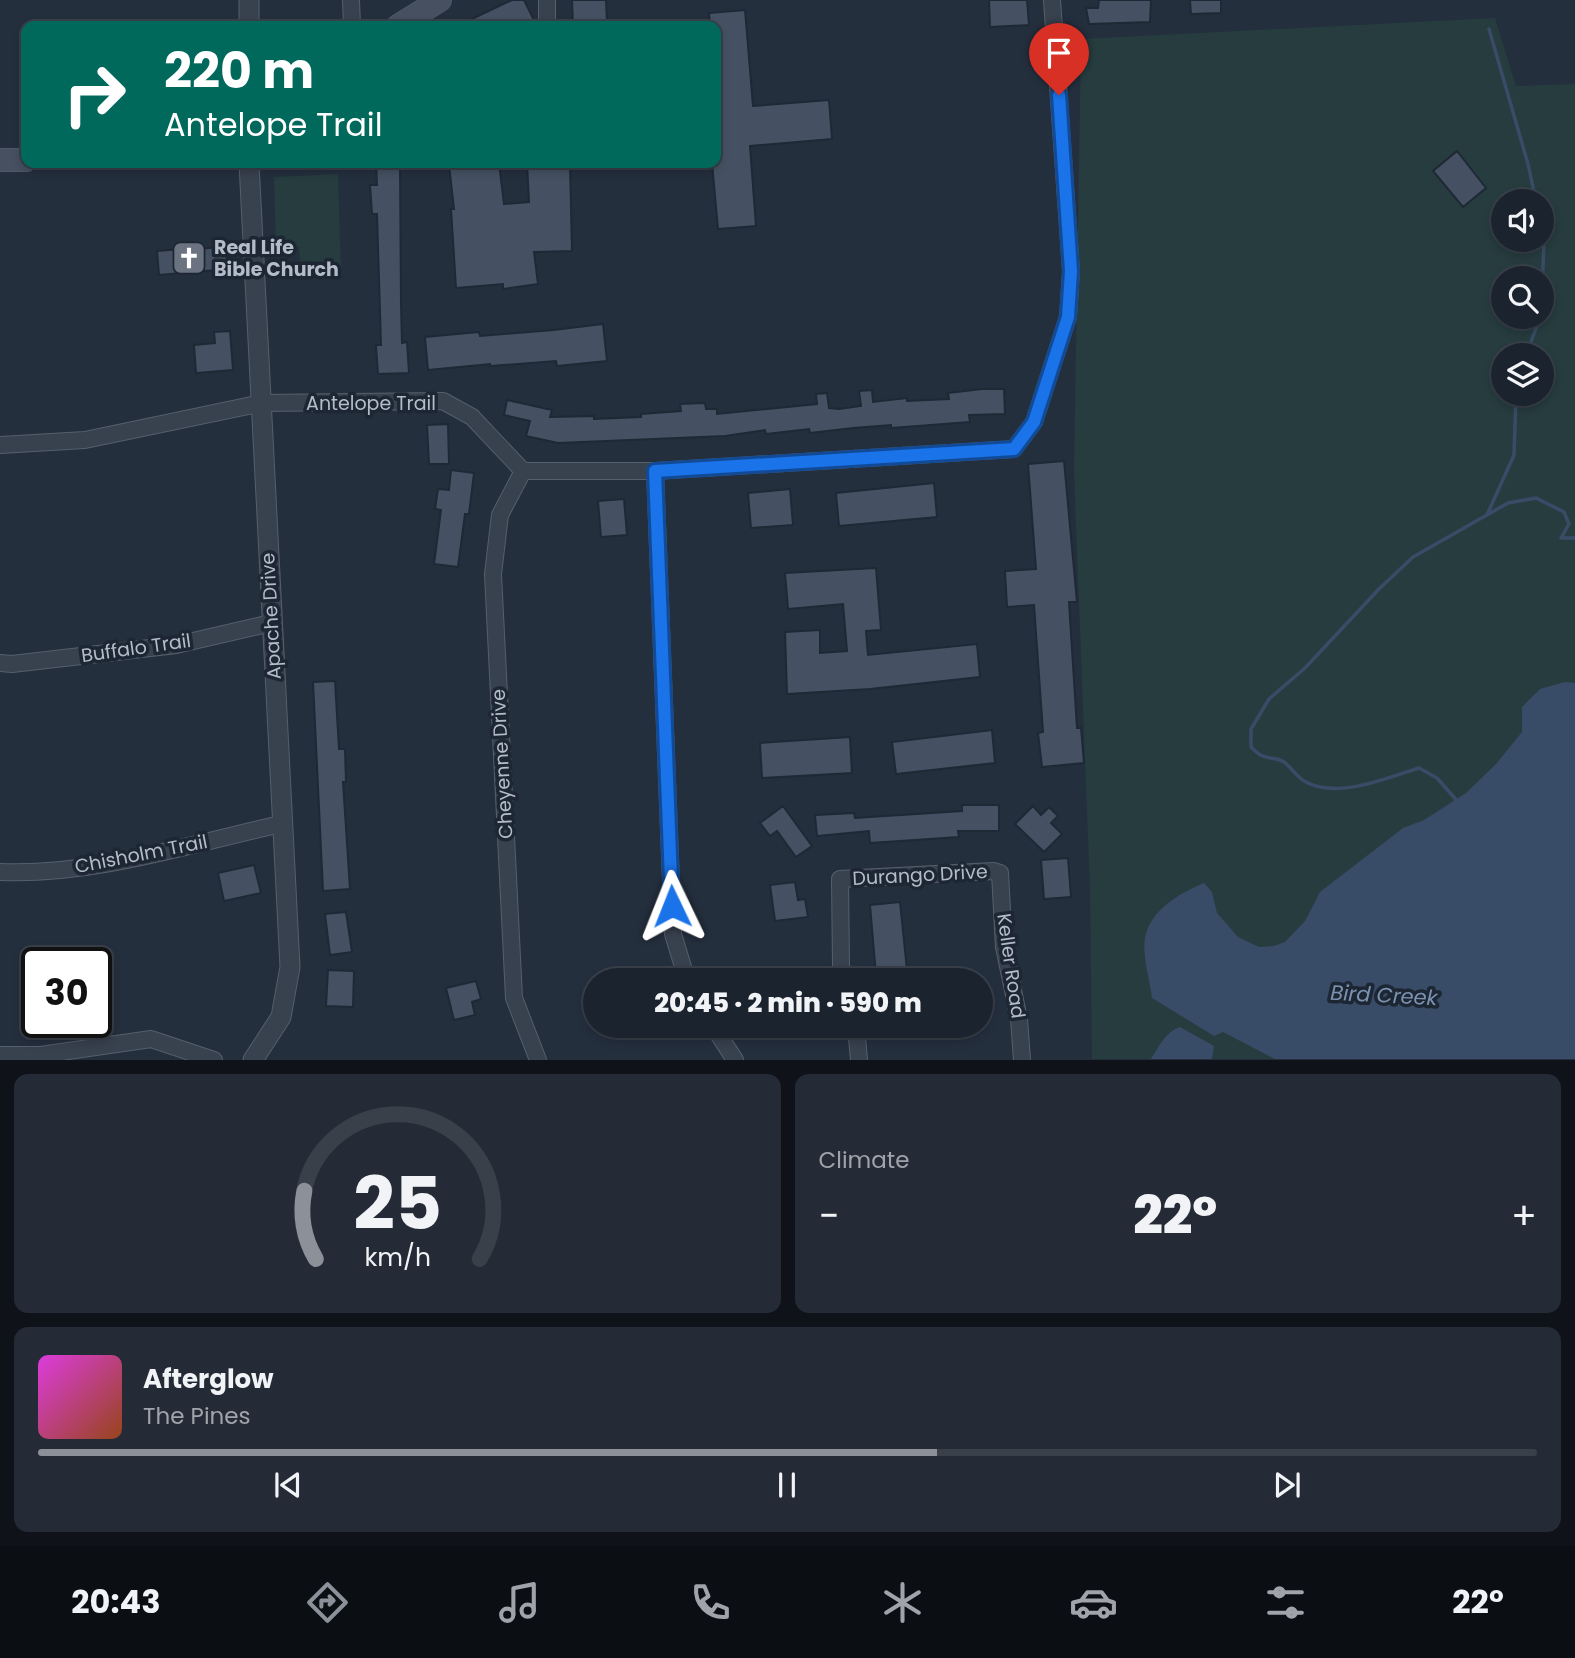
<!DOCTYPE html>
<meta charset="utf-8">
<style>
:root{--surface:#1b232e;--page:#242b36;--text:#f1f3f6;--muted:#a0a4aa;--line:#39404a;--accent:#8c9099}
body{margin:0;font-family:Poppins,sans-serif;background:var(--page);color:var(--text);height:100vh;display:flex;flex-direction:column;font-size:26px;white-space:nowrap}
*{box-sizing:border-box;margin:0}
p{font-size:23px;color:var(--muted)}
.icon{flex:none;width:38px;height:38px;fill:none;stroke:currentColor;stroke-width:2;stroke-linecap:round;stroke-linejoin:round}
.map{position:relative;height:1060px;overflow:hidden}
.sheet{display:flex;flex-direction:column;gap:14px;padding:14px;background:#0f1319;flex:1}
.sheet>*{flex:none}
.top-card{position:absolute;left:21px;top:21px;width:700px;height:147px;border-radius:14px;box-shadow:0 4px 10px #0003,0 0 0 2px var(--line);background:#00695c;color:#fff;overflow:hidden}
.fabs{position:absolute;left:1491px;top:189px;display:grid;gap:14px}
.fabs a{display:grid;place-items:center;width:63px;height:63px;border-radius:50%;background:var(--surface);box-shadow:0 4px 10px #0003,0 0 0 2px var(--line);font-size:35px}
.speed{position:absolute;left:21px;top:947px;display:flex;gap:14px;font-size:35px;font-weight:700;text-align:center}
.speed>*{display:grid;place-content:center;width:91px;height:91px;border-radius:50%;background:var(--surface);box-shadow:0 4px 10px #0003,0 0 0 2px var(--line);line-height:1}
.speed .limit{border:4px solid #111;border-radius:10px;background:#fff;color:#111}
.pin{position:absolute;display:grid;place-items:center;width:60px;height:60px;color:#fff;margin:-72px -30px;border-radius:50% 50% 50% 0;rotate:-45deg;box-shadow:0 0 7px #0007}
.pin .icon{rotate:45deg}
.me{position:absolute;width:77px;margin:-38px;rotate:358deg;stroke-linejoin:round;filter:drop-shadow(0 0 5px #0008)}
.turn{display:flex;align-items:center;gap:24px;height:147px;padding:0 28px;font-size:32px}
.turn .icon{width:91px;height:91px;stroke-width:2.5}
.turn b{display:block;font-size:49px;line-height:60px}
.big{font-size:52px;font-weight:800;line-height:1.1}
.sheet .widget{flex:1;display:flex;flex-direction:column;justify-content:center;gap:10px;min-width:0;padding:0 24px;border-radius:14px;background:var(--page)}
.sheet .dial{align-items:center;gap:0}
.dial svg{height:182px;overflow:visible;fill:none;stroke:var(--line);stroke-width:7;stroke-linecap:round;text-anchor:middle}
.dial text{fill:var(--text);stroke:none}
.song{display:flex;align-items:center;gap:21px}
.cover{width:84px;height:84px;border-radius:10px;background:linear-gradient(135deg,hsl(300 70% 55%),hsl(20 70% 35%))}
.played{height:7px;border-radius:4px;background:linear-gradient(90deg,var(--accent) 60%,var(--line) 60%)}
.keys{display:flex;justify-content:space-around;direction:ltr}
.heat{display:flex;justify-content:space-between;align-items:center;font-size:38px;direction:ltr}
.sheet .tiles{flex:1;display:grid;gap:14px;grid-template-columns:1fr 1fr}
.widget:last-child{grid-column:span 2}
.trip{position:absolute;left:583px;top:968px;width:410px;height:70px;border-radius:35px;background:var(--surface);box-shadow:0 4px 10px #0003,0 0 0 2px var(--line);font-weight:800;line-height:70px;text-align:center}
.dock{display:flex;height:112px;justify-content:space-around;align-items:center;background:#0b0e12;color:var(--muted)}
.dock .icon{width:49px;height:49px}
.dock .active{color:var(--accent)}
.dock b{font-size:32px;color:var(--text)}
.map>svg:first-child{display:block}
.green{fill:#263c3f;fill-rule:evenodd}
.water{fill:#394c67}
.lines{fill:none;stroke-linecap:round;stroke-linejoin:round}
.stream{stroke:#394c67;stroke-width:3.5}
.building{fill:#455162;stroke:#1f2835;stroke-width:2}
.minor-casing{stroke:#565f6c;stroke-width:18}
.tertiary-casing{stroke:#565f6c;stroke-width:21}
.secondary-casing{stroke:#565f6c;stroke-width:24}
.minor{stroke:#38414e;stroke-width:16}
.tertiary{stroke:#38414e;stroke-width:19}
.secondary{stroke:#465061;stroke-width:23}
.route-casing{stroke:#114b97;stroke-width:18}
.route{stroke:#1a73e8;stroke-width:12}
.labels{text-anchor:middle;dominant-baseline:central;stroke-width:7;stroke-linejoin:round;paint-order:stroke}
.poi-label{font-size:19px;font-weight:bold;fill:#b4bcc9;stroke:#1d2633;text-anchor:start}
.street-label{font-size:19px;fill:#b4bcc9;stroke:#1d2633}
.water-label{font-size:21px;font-style:italic;fill:#7c92b1;stroke:#1d2633}
</style>
<div class="map">
<svg width="1575" height="1060" viewBox="0 0 1575 1060">
<rect width="100%" height="100%" fill="#242f3e"/>
<path class="green" d="M1495,18l21,68 59,-2v975h-483l-2,-169 -16,-419 7,-432zM1503,201h39v39h-39zM1503,278h39v39h-39zM1503,355h39v39h-39z
M338,174l3,98 -40,2 -2,-27h-23l-2,-70z"/>
<path class="water" d="M1565,682l10,1v376h-300l-52,-27 -9,4 -62,-38c-2,-18 -10,-42 -7,-60 5,-28 35,-45 59,-55l8,9 5,21 21,24 21,10 15,-1 11,-4 20,-21 15,-29 83,-64 21,-8 42,-27 30,-29 26,-32v-25l18,-18z
M1180,1027l34,19 -2,13h-61c7,-11 15,-28 29,-32z"/>
<g class="lines">
<path class="stream" d="M1489,29l39,135 8,37
M1542,291l2,-49
M1526,355l12,-32 -1,-6
M1487,515l27,-60 2,-61
M1458,802l-21,-24 -18,-10c-33,10 -82,32 -115,13 -8,-5 -13,-14 -20,-19 -12,-8 -17,2 -33,-15v-18l18,-30 36,-31 74,-79 34,-32 95,-54 28,-5 28,14 5,12 -8,14h14"/>
</g>
<path class="building" d="M512,0h12l10,20 -13,6h-64z
M572,0h34l1,22 -34,3z
M989,0h38l2,25 -39,2z
M1099,0h52l-1,22 -61,2 -3,-16h12z
M1190,0h31v13l-30,1z
M745,10l8,96 76,-6 3,39 -82,7 6,80 -38,3 -6,-66h4v-137h-6l-1,-13z
M1457,151l29,37 -23,19 -30,-36z
M376,163h24l1,140 1,40 5,-1 2,31 -31,1 -2,-29h5l-4,-131h-5l-2,-29h7z
M466,163h33l5,41 25,-2 -2,-39h43l2,88 -38,1 4,32 -35,5v-5l-47,4 -5,-79h3l-5,-44z
M193,242l1,7 32,-2 2,22 -69,6 -2,-24 23,-2v-6z
M603,324l4,37 -50,5 -1,-5 -66,5v-2l-62,6 -3,-33 54,-5 1,4 73,-6z
M230,331l3,39 -37,3 -2,-28 21,-2 -1,-11z
M982,389h22l1,25 -36,1 1,7 -79,6v-3l-38,3 -43,5 -1,-4 -43,5 -1,-4 -40,6 -167,7 -32,-7 4,-15 -26,-6 3,-15 45,10 -2,7 44,-1v3l47,-2v-3l40,-3 -1,-7 25,-1 1,6h11v5l100,-10 -1,-10 11,-1 2,15 10,1 22,-3 -2,-15 13,-1 1,12 34,-4v3l42,-2 -1,-6z
M448,424l1,40h-20l-2,-39z
M1064,461l13,141h-8l8,126h4l3,35 -42,4 -4,-34 5,-1 -9,-127 -27,2 -2,-36 31,-2 -8,-105z
M451,470l23,3 -5,41h-4l-7,53 -24,-3 7,-54 -6,-1 3,-20 11,1z
M934,483l3,34 -98,9 -3,-33z
M790,489l3,36 -42,3 -3,-35z
M624,499l3,36 -26,2 -3,-36z
M876,568l5,62 -15,1 2,24 109,-11 3,33 -110,12 -83,5 -2,-62 35,-2v23l27,-2 -4,-47 -55,5 -3,-36z
M335,681l4,68h6l1,33h-3l7,107 -27,2 -10,-209z
M992,730l3,33 -99,11 -4,-32z
M850,737l2,36 -90,5 -2,-35z
M962,805h37v26h-41l1,6 -89,6 -1,-12 -52,5 -2,-21 39,-2 1,5 107,-7z
M783,806l29,40 -16,11 -19,-26 -7,5 -10,-13z
M1033,806l8,9 8,-8 9,9 -7,7 11,11 -18,18 -29,-28z
M1068,858l3,39 -27,2 -3,-39z
M254,865l7,28 -37,8 -6,-28z
M795,882l3,18 7,-1 3,18 -33,4 -5,-36z
M900,902l8,78h-21l-2,-7 -9,2 -6,-70z
M346,912l6,40 -22,3 -5,-41z
M328,970l26,1 -1,36 -27,-1z
M476,981l5,18 -9,3 3,13 -21,5 -8,-32z"/>
<g class="lines">
<defs>
<path id="minor" d="M351,0l1,26
M547,0v26
M0,445l85,-5 177,-37 181,-2 29,16 51,54h132l359,-22 20,-27 34,-105 3,-46 -19,-271
M523,471l-23,44 -7,59 21,424 24,62
M655,471l18,463 14,46
M0,663l12,1 164,-19 95,-22
M0,872c94,4 190,-28 281,-48
M845,980l-4,-14 -1,-87 154,-8 6,2 4,74 15,72 3,41
M713,1026l22,34
M856,1026l3,34
M0,1055h41l110,-16 63,21"/>
<path id="tertiary" d="M249,0v26
M249,163l41,804 -9,50 -28,43"/>
<path id="secondary" d="M398,26l42,-26
M0,160h26"/>
</defs>
<use href="#minor" class="minor-casing"/>
<use href="#tertiary" class="tertiary-casing"/>
<use href="#secondary" class="secondary-casing"/>
<use href="#minor" class="minor"/>
<use href="#tertiary" class="tertiary"/>
<use href="#secondary" class="secondary"/>
</g>
<g class="lines">
<defs>
<path id="route" d="M672,906l-17,-435 359,-22 20,-27 34,-105 3,-46 -12,-176"/>
</defs>
<use href="#route" class="route-casing"/>
<use href="#route" class="route"/>
</g>
<defs>
<symbol id="church-square" viewBox="-11 -11 22 22"><rect x="-9" y="-9" width="18" height="18" rx="4" fill="#6b7280" stroke="#1d2633"/><path d="M-1.2-6h2.4v3.5h3.3v2.4h-3.3V6h-2.4V-.1h-3.3v-2.4h3.3Z" fill="#fff"/></symbol>
</defs>
<g fill-rule="evenodd">
<use href="#church-square" x="170" y="239" width="38" height="38"/>
</g>
<g class="labels">
<g class="poi-label">
<text x="214" y="247">Real Life<tspan x="214" dy="22">Bible Church</tspan></text>
</g>
<g class="street-label">
<text x="371" y="403">Antelope Trail</text>
<text transform="translate(271 616) rotate(-93)">Apache Drive</text>
<text transform="translate(136 648) rotate(-8)">Buffalo Trail</text>
<text transform="translate(502 764) rotate(-93)">Cheyenne Drive</text>
<text transform="translate(141 854) rotate(-11)">Chisholm Trail</text>
<text transform="translate(920 875) rotate(-3)">Durango Drive</text>
<text transform="translate(1011 966) rotate(82)">Keller Road</text>
</g>
<g class="water-label">
<text transform="translate(1384 995) rotate(3)">Bird Creek</text>
</g>
</g>
</svg>
<div class="fabs">
<a><svg class="icon" aria-label="sound" viewBox="0 0 24 24"><path d="M4 9h4l5-4v14l-5-4H4zM17 9q2 3 0 6"/></svg></a>
<a><svg class="icon" aria-label="search" viewBox="0 0 24 24"><circle cx="10" cy="10" r="6"/><path d="M15 15l6 6"/></svg></a>
<a><svg class="icon" aria-label="layers" viewBox="0 0 24 24"><path d="M12 4l9 5-9 5-9-5zM3 14l9 5 9-5"/></svg></a>
</div>
<div class="speed"><div class="limit">30</div></div>
<div class="pin" style="left:1059px;top:95px;background:#d93025"><svg class="icon" aria-label="arrive" viewBox="0 0 24 24"><path d="M6 21V4h12l-3 4 3 4H6"/></svg></div>
<svg class="me" style="left:672px;top:906px" viewBox="-20 -20 40 40"><path d="M0-17L14 15 0 8-14 15z" fill="#1a73e8" stroke="#fff" stroke-width="4"/></svg>
<div class="trip">20:45 · 2 min · 590 m</div>
<div class="top-card">
<div class="turn"><svg class="icon" aria-label="right" viewBox="0 0 24 24"><path d="M7 20v-9h11M14 6l5 5-5 5"/></svg><div><b>220 m</b>Antelope Trail</div></div>
</div>
</div>
<section class="sheet">
<div class="tiles">
<div class="widget dial"><svg viewBox="0 0 100 80">
<path d="M14 69A42 42 0 1 1 86 69"/>
<path d="M14 69A42 42 0 0 1 9 39" stroke="#8c9099"/>
<text x="50" y="56" font-size="32" font-weight="700">25</text>
<text x="50" y="72" font-size="11">km/h</text>
</svg></div>
<div class="widget"><p>Climate</p>
<div class="heat"><a>−</a><b class="big">22°</b><a>+</a></div>
</div>
<div class="widget">
<div class="song"><i class="cover"></i><div><b>Afterglow</b><p>The Pines</p></div></div>
<div class="played"></div>
<div class="keys"><svg class="icon" aria-label="previous" viewBox="0 0 24 24"><path d="M18 5L8 12l10 7zM5 5v14"/></svg><svg class="icon" aria-label="pause" viewBox="0 0 24 24"><path d="M8 5v14M16 5v14"/></svg><svg class="icon" aria-label="next" viewBox="0 0 24 24"><path d="M6 5l10 7-10 7zM19 5v14"/></svg></div>
</div>
</div>
</section>
<nav class="dock">
<b>20:43</b>
<svg class="icon active" aria-label="directions" viewBox="0 0 24 24"><path d="M12 3l9 9-9 9-9-9zM9 14v-3h6M13 9l2 2-2 2"/></svg>
<svg class="icon" aria-label="music" viewBox="0 0 24 24"><path d="M9 18V5l10-2v13"/><circle cx="6" cy="18" r="3"/><circle cx="16" cy="16" r="3"/></svg>
<svg class="icon" aria-label="phone" viewBox="0 0 24 24"><path d="M5 4h4l2 5-3 2q2 4 5 5l2-3 5 2v4C11 20 4 13 5 4z"/></svg>
<svg class="icon" aria-label="climate" viewBox="0 0 24 24"><path d="M12 3v18M4 7l16 10M4 17L20 7"/></svg>
<svg class="icon" aria-label="car" viewBox="0 0 24 24"><path d="M5 17H2v-5l4-1 3-4h7l3 4 3 1v5h-3M9 17h6M6 11h13"/><circle cx="7" cy="17" r="2"/><circle cx="17" cy="17" r="2"/></svg>
<svg class="icon" aria-label="filters" viewBox="0 0 24 24"><path d="M4 7h16M4 17h16"/><circle cx="9" cy="7" r="2"/><circle cx="15" cy="17" r="2"/></svg>
<b>22°</b>
</nav>
